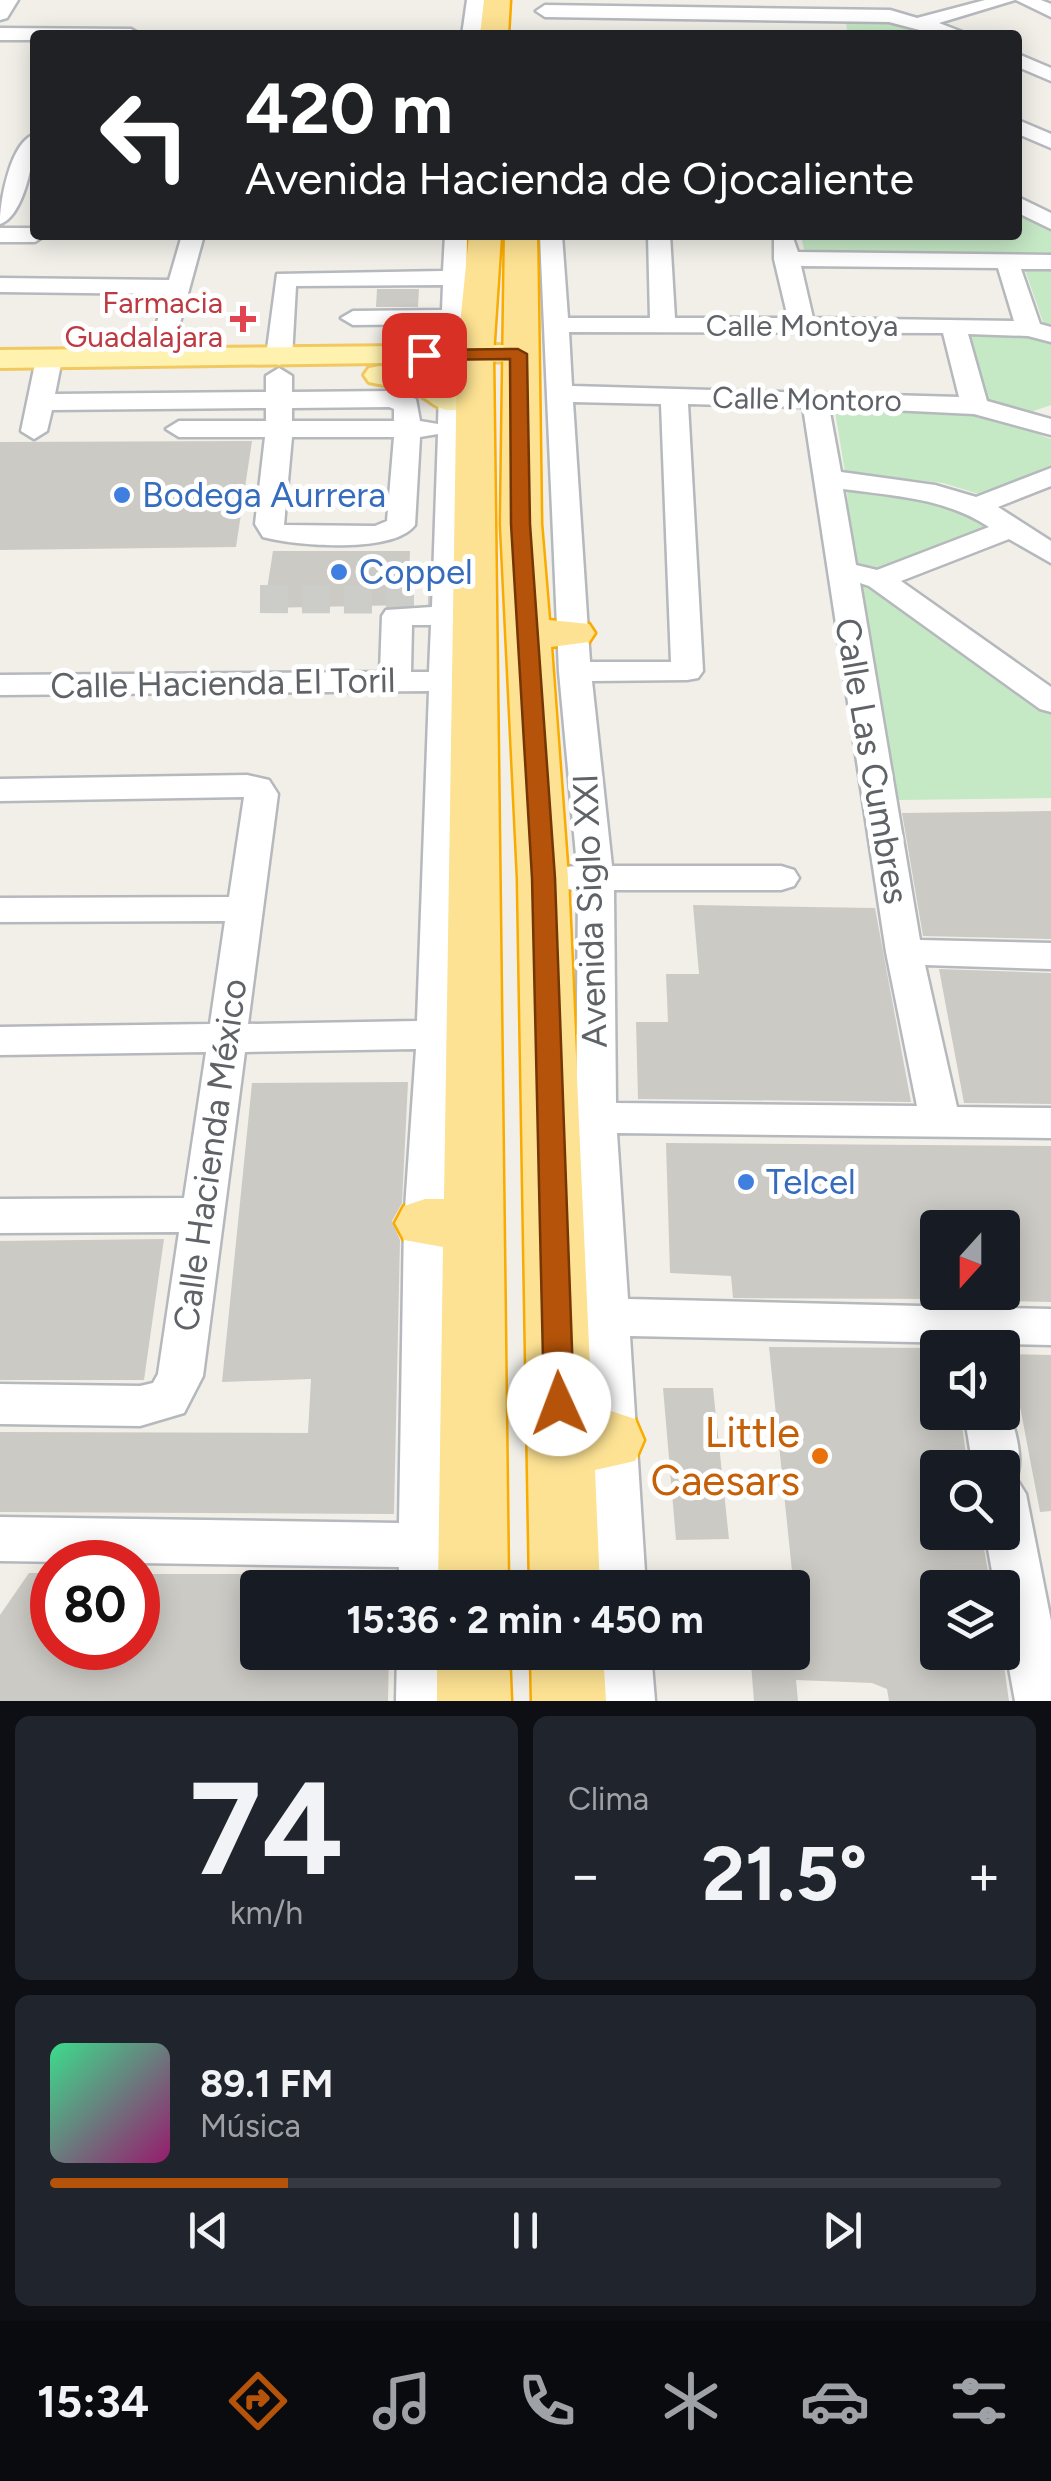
<!DOCTYPE html>
<html lang="es">
<meta charset="utf-8">
<style>
:root{--surface:#171b24;--page:#20242c;--text:#f1f3f6;--muted:#9ea1a6;--line:#363941;--accent:#b45309}
body{margin:0;font-family:Figtree,sans-serif;background:var(--page);color:var(--text);height:100vh;display:flex;flex-direction:column;font-size:38px;white-space:nowrap}
*{box-sizing:border-box;margin:0}
p{font-size:32px;color:var(--muted)}
.icon{flex:none;width:55px;height:55px;fill:none;stroke:currentColor;stroke-width:2;stroke-linecap:round;stroke-linejoin:round}
.map{position:relative;height:1701px;overflow:hidden}
.side{display:flex;flex-direction:column;gap:15px;padding:15px;background:#0d0f14;flex:1}
.side>*{flex:none}
.guide{position:absolute;left:30px;top:30px;width:992px;height:210px;border-radius:10px;box-shadow:0 5px 25px #0003;background:#202124;color:#fff;overflow:hidden}
.needle{width:65px;rotate:201deg}
.fabs{position:absolute;left:920px;top:1210px;display:grid;gap:20px}
.fabs a{display:grid;place-items:center;width:100px;height:100px;border-radius:10px;background:var(--surface);box-shadow:0 5px 25px #0003;font-size:50px}
.speed{position:absolute;left:30px;top:1540px;display:flex;gap:20px;font-size:50px;font-weight:700;text-align:center}
.speed>*{display:grid;place-content:center;width:130px;height:130px;border-radius:50%;background:var(--surface);box-shadow:0 5px 25px #0003;line-height:1}
.speed .limit{border:15px solid #d22;background:#fff;color:#111}
.pin{position:absolute;display:grid;place-items:center;width:85px;height:85px;color:#fff;margin:-42px;border-radius:20px;box-shadow:0 5px 15px #0006}
.me{position:absolute;width:110px;margin:-55px;rotate:358deg;stroke-linejoin:round;filter:drop-shadow(0 0 8px #0008)}
.turn{display:flex;align-items:center;gap:35px;height:210px;padding:0 50px;font-size:45px}
.turn .icon{width:130px;height:130px;stroke-width:2.5}
.turn b{display:block;font-size:70px;line-height:85px}
.big{font-size:75px;font-weight:700;line-height:1.1}
.side .widget{flex:1;display:flex;flex-direction:column;justify-content:center;gap:15px;min-width:0;padding:0 35px;border-radius:15px;background:var(--page)}
.side .dial{align-items:center;gap:0}
.dial b{font-size:130px;line-height:1}
.song{display:flex;align-items:center;gap:30px}
.cover{width:120px;height:120px;border-radius:15px;background:linear-gradient(135deg,hsl(150 70% 55%),hsl(320 70% 35%))}
.played{height:10px;border-radius:5px;background:linear-gradient(90deg,var(--accent) 25%,var(--line) 25%)}
.keys{display:flex;justify-content:space-around;direction:ltr}
.heat{display:flex;justify-content:space-between;align-items:center;font-size:55px;direction:ltr}
.side .tiles{flex:1;display:grid;gap:15px;grid-template-columns:1fr 1fr}
.widget:last-child{grid-column:span 2}
.trip{position:absolute;left:240px;top:1570px;width:570px;height:100px;border-radius:10px;background:var(--surface);box-shadow:0 5px 25px #0003;font-weight:700;line-height:100px;text-align:center}
.menu{display:flex;height:160px;justify-content:space-around;align-items:center;background:#090b0e;color:var(--muted)}
.menu .icon{width:70px;height:70px}
.menu .on{color:var(--accent)}
.menu b{font-size:45px;color:var(--text)}
.map>svg:first-child{display:block}
.green{fill:#c5e8c5}
.building{fill:#cccac5}
.lines{fill:none;stroke-linecap:round;stroke-linejoin:round}
.minor-tunnel{stroke:#ccccc8;stroke-width:28;stroke-dasharray:28 14;stroke-linecap:butt}
.minor-casing{stroke:#b5b8bc;stroke-width:5}
.major-casing{stroke:#f2c960;stroke-width:6}
.highway-casing{stroke:#f9ab00;stroke-width:5}
.minor{fill:#fff;fill-rule:evenodd}
.major{fill:#fff2af;fill-rule:evenodd}
.highway{fill:#fde293;fill-rule:evenodd}
.route{fill:#b45309;stroke:#753606;stroke-width:2.5}
.health-dot{fill:#e0444e;stroke:#fff;stroke-width:4}
.shop-dot{fill:#3f7fe0;stroke:#fff;stroke-width:4}
.food-dot{fill:#e8710a;stroke:#fff;stroke-width:4}
.labels{text-anchor:middle;dominant-baseline:central;stroke-width:10;stroke-linejoin:round;paint-order:stroke}
.far-health-label{font-size:30px;fill:#be3a42;stroke:#fff;text-anchor:end}
.far-street-label{font-size:30px;fill:#5f6368;stroke:#fff}
.shop-label{font-size:35px;fill:#366cbe;stroke:#fff;text-anchor:start}
.street-label{font-size:35px;fill:#5f6368;stroke:#fff}
.near-food-label{font-size:42px;fill:#c56008;stroke:#fff;text-anchor:end}
</style>
<div class="map">
<svg width="1051" height="1701" viewBox="0 0 1051 1701">
<rect width="100%" height="100%" fill="#f1efe8"/>
<path class="green" d="M845,18l43,1 59,16h-99z
M1018,213l33,18v26l-246,-2 -4,-20h217z
M1024,267l27,1v62l-6,-2z
M960,329l60,3 31,8v65l-26,9 -38,-12z
M834,405l147,8 70,26v29l-69,27 -39,-12 -98,-11z
M847,490c51,6 100,7 144,35l-115,47 -25,-8z
M848,579l24,5 179,130v84l-154,2z"/>
<path class="building" d="M377,289h42l-1,18h-42z
M252,441l-16,106 -236,3v-108z
M273,551h137l-2,54 -144,3z
M1051,811v128l-128,-3 -21,-123z
M693,905l182,3 36,194 -273,-3 -2,-77h32l-2,-48h33z
M939,969l112,4v131l-87,-1z
M408,1082l-6,121 -10,18 8,19 -6,274 -394,-2v-80l308,1 3,-54 -89,3 30,-299z
M666,1143l385,3v156l-49,-1v-73h-64v71l-205,-1 -2,-22 -61,-3z
M164,1239l-20,141h-144v-139z
M769,1347l169,1v64h22l8,56h-30v64h43l10,56h-53v64h64l7,49h-120l-2,-12 -15,-6 -76,-3 2,21h-44l-4,-49h42l1,-71z
M1010,1354l41,1v156l-11,1z
M663,1388h50l16,151 -53,1z
M29,1573h23v75h86v-74h120v78h131l-1,49h-388v-86z"/>
<g class="lines">
<path class="minor-tunnel" d="M260,599l187,1"/>
<defs>
<path id="minor" d="M0,0h18l-11,18 -7,2z
M467,0h18l-3,35h-20z
M985,0h30l-76,23 31,12h-31l-50,-13 -344,-5 -9,-6 9,-6 345,5 27,8z
M1016,0h25l10,4v13z
M0,28l131,1 10,6h-106v5h-35z
M1018,54l33,14v13l-33,-14z
M1018,120l33,14v14l-33,-14z
M35,134c0,22 -11,83 -35,90 0,-23 10,-82 35,-90z
M1018,197l33,16v16l-33,-16z
M0,228h35v7h11l-11,7h-35z
M182,235h22l-35,128h-18l-4,-5 18,-64 -165,-2v-14l169,2z
M445,235h22l-12,800 -9,188 1,301 17,6 7,16 -7,16 -16,6v20h-50l1,-21 -399,-6v-44l399,6 5,-300 12,-174 -171,3 -42,324 -19,37 -44,13 -140,-2v-40l140,2 13,-3 5,-9 21,-142 -179,1v-34l184,-1 22,-146 -206,3v-28l210,-3 15,-103 -225,1v-24l229,-1 15,-100 -244,4v-22l247,-4 22,5 9,14 -30,230 169,-3 12,-330 -429,4v-20l380,-3 2,-56 4,-6 46,-3 6,-173 -18,3 -5,88c-21,29 -120,21 -152,12l-8,-13 10,-87h-86l-13,-8 13,-8h87v-13l-214,2 -5,21 -13,8 -13,-8 15,-72 13,-8 13,8 -7,35 211,-2v-16l13,-8 13,8v16l101,-1 23,8 4,22 18,3 3,-100 -88,1 -12,-7 12,-7 89,-1 1,-25 -147,1 -4,71 -13,8 -13,-8 11,-83 166,-3zM389,407l5,2v12h-102v-13zM292,437h102l-7,84 -12,5 -91,-1zM412,625h19l-2,47h-18z
M540,235h22l6,83h82l-2,-83h22l5,83h113l-14,-59v-24h18l6,17 253,3v14h-30l19,55 11,3v15l-23,-6 -60,-2 19,67 64,18v16l-77,-21 -145,-7 12,65 94,13 41,12 75,-29v18l-53,21 53,34v22l-42,-24 -108,42 150,106v25l-11,-3 -171,-123 -9,-3 60,357 131,3v26l-126,-4 32,142 94,1v30l-434,-5 11,166 423,10v36l-421,-9 16,252h-50l-20,-470 2,-228 -48,-4 -5,-8 5,-8 47,-4 -18,-194zM801,266l197,2 16,53 -201,-3zM569,332l374,1 16,64 -387,-11zM573,402l88,2 10,258h-81zM688,404l115,3 83,545 31,154 -301,-3 -2,-213h167l13,-4 5,-8 -5,-8 -13,-4h-169l-20,-185 95,-1 11,-2 5,-7zM843,489c52,7 102,9 146,38l-112,43 -21,-5z
M1002,1398c11,19 23,60 14,80l10,16 25,127v80h-36l-13,-71v-42h-7l-10,-56h17v-64h-29l-9,-56h38z
M397,1652h50l1,49h-52z
M601,1652h50l4,49h-52z"/>
<path id="major" d="M519,345l11,2 4,7 -4,7 -530,7v-18z
M380,366l55,11 30,25 -5,7c-24,6 -30,-13 -51,-19 -13,-4 -27,-5 -40,-8l-5,-7 5,-7z"/>
<path id="highway" d="M484,0h26l-2,35h-28z
M469,235h32l-8,120 15,1233h-70l5,-341 -39,-7 -9,-17 9,-17 21,-7h19l13,-844z
M505,235h32l4,289 8,96 40,4 6,9 -6,9 -38,5 17,231 24,534 19,-1 24,8 9,21 -9,21 -40,9 5,118h-70l-12,-710 -17,-354z
M437,1652h72l2,49h-74z
M531,1652h72l3,49h-74z"/>
</defs>
<use href="#minor" class="minor-casing"/>
<use href="#major" class="major-casing"/>
<use href="#highway" class="highway-casing"/>
<use href="#minor" class="minor"/>
<use href="#major" class="major"/>
<use href="#highway" class="highway"/>
</g>
<path class="route" d="M518,349l9,5 3,170 25,354 19,526 -4,10 -11,3 -11,-3 -4,-10 -12,-526 -21,-354 -1,-165 -86,1 -8,-5 8,-5z"/>
<path class="health-dot" d="M238 304h10v10h10v10h-10v10h-10v-10h-10v-10h10z"/>
<g class="shop-dot">
<circle cx="122" cy="495" r="10"/>
<circle cx="339" cy="572" r="10"/>
<circle cx="746" cy="1182" r="10"/>
</g>
<circle class="food-dot" cx="820" cy="1456" r="10"/>
<g class="labels">
<g class="far-health-label">
<text x="223" y="302">Farmacia<tspan x="223" dy="34">Guadalajara</tspan></text>
</g>
<g class="far-street-label">
<text x="802" y="325">Calle Montoya</text>
<text transform="translate(807 399) rotate(1)">Calle Montoro</text>
</g>
<g class="shop-label">
<text x="142" y="495">Bodega Aurrera</text>
<text x="359" y="572">Coppel</text>
<text x="766" y="1182">Telcel</text>
</g>
<g class="street-label">
<text transform="translate(223 683) rotate(-1)">Calle Hacienda El Toril</text>
<text transform="translate(872 761) rotate(80)">Calle Las Cumbres</text>
<text transform="translate(590 911) rotate(-92)">Avenida Siglo XXI</text>
<text transform="translate(210 1155) rotate(-82)">Calle Hacienda México</text>
</g>
<g class="near-food-label">
<text x="800" y="1432">Little<tspan x="800" dy="48">Caesars</tspan></text>
</g>
</g>
</svg>
<div class="fabs">
<a><svg class="needle" viewBox="-14 -14 28 28"><path d="M0-13l5 13h-10z" fill="#e53935"/><path d="M0 13l5-13h-10z" fill="#9ea1a6"/></svg></a>
<a><svg class="icon" aria-label="sound" viewBox="0 0 24 24"><path d="M4 9h4l5-4v14l-5-4H4zM17 9q2 3 0 6"/></svg></a>
<a><svg class="icon" aria-label="search" viewBox="0 0 24 24"><circle cx="10" cy="10" r="6"/><path d="M15 15l6 6"/></svg></a>
<a><svg class="icon" aria-label="layers" viewBox="0 0 24 24"><path d="M12 4l9 5-9 5-9-5zM3 14l9 5 9-5"/></svg></a>
</div>
<div class="speed"><div class="limit">80</div></div>
<div class="pin" style="left:424px;top:355px;background:#d93025"><svg class="icon" aria-label="arrive" viewBox="0 0 24 24"><path d="M6 21V4h12l-3 4 3 4H6"/></svg></div>
<svg class="me" style="left:559px;top:1404px" viewBox="-20 -20 40 40"><circle r="19" fill="#fff"/><path d="M0-13L10 11 0 6-10 11z" fill="#b45309"/></svg>
<div class="trip">15:36 · 2 min · 450 m</div>
<div class="guide">
<div class="turn"><svg class="icon" aria-label="left" viewBox="0 0 24 24"><path d="M17 20v-9H6M10 6l-5 5 5 5"/></svg><div><b>420 m</b>Avenida Hacienda de Ojocaliente</div></div>
</div>
</div>
<section class="side">
<div class="tiles">
<div class="widget dial"><b>74</b><p>km/h</p></div>
<div class="widget"><p>Clima</p>
<div class="heat"><a>−</a><b class="big">21.5°</b><a>+</a></div>
</div>
<div class="widget">
<div class="song"><i class="cover"></i><div><b>89.1 FM</b><p>Música</p></div></div>
<div class="played"></div>
<div class="keys"><svg class="icon" aria-label="previous" viewBox="0 0 24 24"><path d="M18 5L8 12l10 7zM5 5v14"/></svg><svg class="icon" aria-label="pause" viewBox="0 0 24 24"><path d="M8 5v14M16 5v14"/></svg><svg class="icon" aria-label="next" viewBox="0 0 24 24"><path d="M6 5l10 7-10 7zM19 5v14"/></svg></div>
</div>
</div>
</section>
<nav class="menu">
<b>15:34</b>
<svg class="icon on" aria-label="directions" viewBox="0 0 24 24"><path d="M12 3l9 9-9 9-9-9zM9 14v-3h6M13 9l2 2-2 2"/></svg>
<svg class="icon" aria-label="music" viewBox="0 0 24 24"><path d="M9 18V5l10-2v13"/><circle cx="6" cy="18" r="3"/><circle cx="16" cy="16" r="3"/></svg>
<svg class="icon" aria-label="phone" viewBox="0 0 24 24"><path d="M5 4h4l2 5-3 2q2 4 5 5l2-3 5 2v4C11 20 4 13 5 4z"/></svg>
<svg class="icon" aria-label="climate" viewBox="0 0 24 24"><path d="M12 3v18M4 7l16 10M4 17L20 7"/></svg>
<svg class="icon" aria-label="car" viewBox="0 0 24 24"><path d="M5 17H2v-5l4-1 3-4h7l3 4 3 1v5h-3M9 17h6M6 11h13"/><circle cx="7" cy="17" r="2"/><circle cx="17" cy="17" r="2"/></svg>
<svg class="icon" aria-label="filters" viewBox="0 0 24 24"><path d="M4 7h16M4 17h16"/><circle cx="9" cy="7" r="2"/><circle cx="15" cy="17" r="2"/></svg>
</nav>
